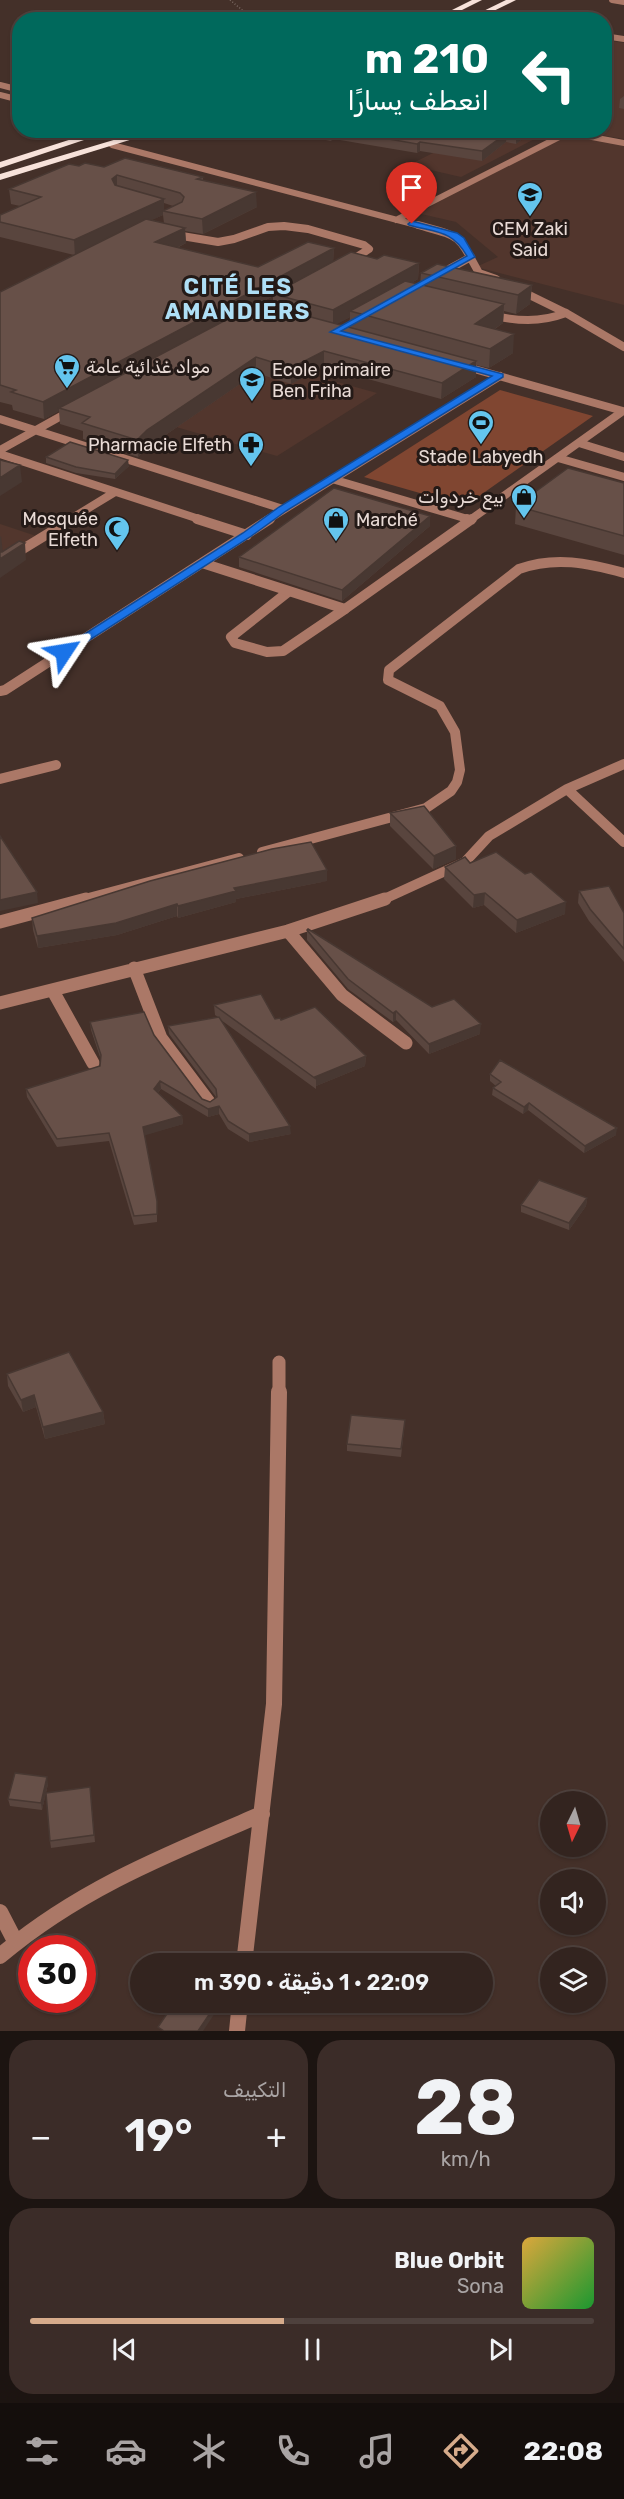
<!DOCTYPE html>
<html lang="ar">
<meta charset="utf-8">
<style>
:root{--surface:#33241f;--page:#3b2c28;--text:#f1f3f6;--muted:#a9a4a4;--line:#4e413d;--accent:#d6ab8b}
body{margin:0;font-family:Rubik,Vazirmatn,sans-serif;background:var(--page);color:var(--text);direction:rtl;height:100vh;display:flex;flex-direction:column;font-size:22px;white-space:nowrap}
*{box-sizing:border-box;margin:0}
p{font-size:20px;color:var(--muted)}
.icon{flex:none;width:33px;height:33px;fill:none;stroke:currentColor;stroke-width:2;stroke-linecap:round;stroke-linejoin:round}
.map{position:relative;height:2031px;overflow:hidden;direction:ltr}
.details{display:flex;flex-direction:column;gap:9px;padding:9px;background:#1c1411;flex:1}
.details>*{flex:none}
.hud{position:absolute;left:12px;top:12px;width:600px;height:126px;border-radius:24px;box-shadow:0 2px 4px #0004,0 0 0 2px var(--line);direction:rtl;background:#00695c;color:#fff;overflow:hidden}
.needle{width:39px;rotate:185deg}
.fabs{position:absolute;left:540px;top:1791px;display:grid;gap:12px}
.fabs a{display:grid;place-items:center;width:66px;height:66px;border-radius:50%;background:var(--surface);box-shadow:0 2px 4px #0004,0 0 0 2px var(--line);font-size:30px}
.speed{position:absolute;left:18px;top:1935px;display:flex;gap:12px;font-size:30px;font-weight:700;text-align:center}
.speed>*{display:grid;place-content:center;width:78px;height:78px;border-radius:50%;background:var(--surface);box-shadow:0 2px 4px #0004,0 0 0 2px var(--line);line-height:1}
.speed .limit{border:9px solid #d22;background:#fff;color:#111}
.pin{position:absolute;display:grid;place-items:center;width:51px;height:51px;color:#fff;margin:-62px -26px;border-radius:50% 50% 50% 0;rotate:-45deg;box-shadow:0 0 6px #0007}
.pin .icon{rotate:45deg}
.me{position:absolute;width:66px;margin:-33px;rotate:57deg;stroke-linejoin:round;filter:drop-shadow(0 0 4px #0008)}
.turn{display:flex;align-items:center;gap:21px;height:126px;padding:0 24px;font-size:27px}
.turn .icon{width:78px;height:78px;stroke-width:2.5}
.turn b{display:block;font-size:42px;line-height:51px}
.big{font-size:45px;font-weight:600;line-height:1.1}
.details .widget{flex:1;display:flex;flex-direction:column;justify-content:center;gap:9px;min-width:0;padding:0 21px;border-radius:24px;background:var(--page)}
.details .dial{align-items:center;gap:0}
.dial b{font-size:78px;line-height:1}
.song{display:flex;align-items:center;gap:18px}
.cover{width:72px;height:72px;border-radius:9px;background:linear-gradient(135deg,hsl(40 70% 55%),hsl(130 70% 35%))}
.played{height:6px;border-radius:3px;background:linear-gradient(90deg,var(--accent) 45%,var(--line) 45%)}
.keys{display:flex;justify-content:space-around;direction:ltr}
.heat{display:flex;justify-content:space-between;align-items:center;font-size:33px;direction:ltr}
.details .tiles{flex:1;display:grid;gap:9px;grid-template-columns:1fr 1fr}
.widget:last-child{grid-column:span 2}
.trip{position:absolute;left:130px;top:1953px;width:363px;height:60px;border-radius:30px;background:var(--surface);box-shadow:0 2px 4px #0004,0 0 0 2px var(--line);font-weight:600;line-height:60px;text-align:center;direction:rtl}
.tab-bar{display:flex;height:96px;justify-content:space-around;align-items:center;background:#140e0c;color:var(--muted)}
.tab-bar .icon{width:42px;height:42px}
.tab-bar .on{color:var(--accent)}
.tab-bar b{font-size:27px;color:var(--text)}
.map>svg:first-child{display:block}
.built{fill:#52362d}
.green{fill:#804631}
.lines{fill:none;stroke-linecap:round;stroke-linejoin:round}
.path{stroke:#7c6a64;stroke-width:1.5;stroke-dasharray:1 2;stroke-linecap:butt}
.service-far1{stroke:#ab7867;stroke-width:6}
.service{stroke:#ab7867;stroke-width:10}
.minor-far4{stroke:#ab7867;stroke-width:6}
.minor-far3{stroke:#ab7867;stroke-width:8}
.minor-far2{stroke:#ab7867;stroke-width:10}
.minor-far1{stroke:#ab7867;stroke-width:13}
.minor{stroke:#ab7867;stroke-width:16}
.trunk{fill:#f7e2da;fill-rule:evenodd}
.wall{fill:#59453e;fill-rule:evenodd}
.shaded-wall{fill:#483832}
.building{fill:#675048;stroke:#483832;stroke-width:1.5}
.route{fill:#1a73e8;stroke:#114b97;stroke-width:1.5}
.labels{text-anchor:middle;dominant-baseline:central;stroke-width:6;stroke-linejoin:round;paint-order:stroke}
.far-poi-label{font-size:18px;fill:#e9dbd6;stroke:#241a17;text-anchor:start}
.far-district-label{font-size:22px;font-weight:bold;letter-spacing:1.5px;fill:#aedff6;stroke:#241a17}
</style>
<div class="map">
<svg width="624" height="2031" viewBox="0 0 624 2031">
<rect width="100%" height="100%" fill="#443029"/>
<path class="built" d="M605,40l19,3v96l-46,-8 26,-1z
M373,130h160l13,3 -85,44 -52,-12 30,-15z
M573,132l51,11v162l-148,-38 22,-10 -42,-35 -39,-9z
M232,353l145,40 -100,63 -153,-44z
M0,524l36,12 -36,22z"/>
<path class="green" d="M500,390l93,26 -128,90 -101,-29z"/>
<g class="lines">
<path class="path" d="M230,0l17,14 28,6"/>
<path class="service-far1" d="M0,95l20,5"/>
<path class="service" d="M288,592l-57,45 4,6 32,9 16,-1 62,-42"/>
<path class="minor-far4" d="M612,0l12,2
M478,15l27,5
M604,36l20,3
M0,85l20,5
M560,131l64,12
M112,145l312,82
M396,220l171,-87
M266,227h28"/>
<path class="minor-far3" d="M418,225c43,12 39,8 61,48l17,6
M170,234l48,8 16,-3 34,-12 16,-1 24,3 56,16 5,4 -20,13
M438,275l33,-18
M517,289l49,24 58,34
M489,315c28,6 50,8 77,-2
M460,365l163,46 -153,109
M0,419l283,90
M579,443l45,14
M0,450l72,-40
M0,454l202,66
M558,458l66,19
M332,479l139,41
M69,520l46,-28
M267,520l233,-144"/>
<path class="minor-far2" d="M197,519l50,16
M467,519l4,1
M0,563l72,-44
M202,563l143,46 127,-90
M0,691l5,-1 265,-171
M0,779l56,-14
M567,789l57,53
M262,852l164,-44 25,-17 6,-9 3,-12 -5,-38 -15,-26 -52,-26 1,-10 130,-101c36,-13 69,-6 105,4
M81,900l158,-42
M382,900l83,-38 24,-26 78,-47 57,-25"/>
<path class="minor-far1" d="M0,922l86,-23
M288,931l54,64 64,48
M134,968l27,70 48,64
M53,991l40,72
M0,1003l288,-72 97,-32
M279,1393v-31"/>
<path class="minor" d="M0,1912l15,29
M0,1956c79,-67 168,-102 262,-142
M244,1964l30,-260 5,-312
M237,2031l3,-29"/>
<path class="trunk" d="M472,0h10l-40,20h-10z
M506,0h10l-41,20h-10z
M100,130h14l-114,38v-6z
M147,130h15l-162,50v-6z"/>
</g>
<path class="wall" d="M624,96v13l-5,-1 1,-9z
M290,130h244l-18,14 -10,-2 -24,19 -62,-10 -3,2 -83,-14 -3,2 -41,-8z
M79,166l124,11v3l54,27 -54,27 -18,-3 1,12 -9,5 81,19 76,-19 -1,14 44,-3 42,4 -1,16 -7,4 9,2 1,-12 111,12 -2,19 -14,10 -12,-3 -1,12 -8,6 18,24 -24,15 -13,-3v12l-35,22 -117,-32 -33,17 -35,-11 -108,74 -10,10 -55,-18v-8l-23,-7 -1,-13 -15,8 -31,-9 -1,-5 -12,-3v-110l74,-37 -74,-18v-22l20,-9 -9,-2 -2,-15zM164,203l9,3 -9,5zM163,215l1,8 -13,-3zM273,296v11l-13,-4zM350,317l-1,10 -13,-3z
M46,457l83,9 -14,13 -39,-6 -30,-10z
M624,483v72l-109,-31 1,-18z
M430,526l-88,75 -103,-34v-10z
M390,813l66,46 -23,10 -43,-43z
M470,863l95,51 -49,19 -32,-28 -11,3 -29,-29 1,-12z
M327,881l-91,18v3l-58,16 -1,-2 -60,19 -79,13 -5,-18 -1,-12z
M579,891l45,22v49l-35,-41 -11,-18z
M307,930l125,77 48,27 -51,20 -33,-34 -3,2 -45,-33 -41,-49z
M214,1005l67,15 85,36 -1,10 -49,20v3l-95,-69 70,114 -42,8 -21,-13 -9,-15 -11,3 -47,-28 -3,4 24,23 1,8 -39,11 13,66v21l-23,3 -25,-84 -52,6 -30,-50 -1,-8 74,-23 1,-6 -10,-30 -1,-8 64,13 48,64 8,3 6,-5 -47,-63 -1,-8 50,-9 -3,-2z
M490,1074l126,61 -32,18 -56,-43 -5,4 -31,-19 1,-7 3,-2 -6,-5z
M587,1198l-1,8 -17,24 -48,-18v-7z
M7,1374l96,38 2,12 -60,15 -9,-32 -13,5 -15,-26z
M405,1420l-4,37 -54,-6v-7z
M48,1784l-6,26 -32,-4 -2,-7z
M90,1787l5,55 -44,6 -1,-7z"/>
<path class="shaded-wall" d="M333,130h1v9l-3,2v-9z
M522,130h12l-18,14v-9z
M507,133l-1,9 -24,19v-10z
M420,142v9l-3,2v-9z
M117,175v15l-5,-11z
M256,192l1,15 -54,27 -1,-15z
M164,199v12h-1v4l-88,41 -1,-16z
M185,228l1,15 -30,15 -1,-16z
M334,248l-1,16 -60,30v2l-210,113 -4,-1v3l-15,8 -1,-17z
M419,263l-1,16 -62,34 -6,-2v6l-17,9v-16z
M532,285l-2,19 -14,10 2,-19z
M504,304l-1,19 -29,20 1,-19z
M514,334l-1,19 -24,15 1,-19z
M324,351v16l-33,17v-16z
M256,357v16l-108,74 -10,10 -1,-17 10,-10z
M476,361v16l-35,22 1,-16z
M128,460l1,6 -14,13v-5z
M20,465l2,17 -22,14v-18z
M430,516v10l-88,75v-11z
M1,536l2,17 -3,2v-18z
M25,543l1,17 -26,18v-19z
M456,846v13l-23,10 1,-13z
M327,870v11l-91,18v3l-58,16v-12l56,-18z
M37,892l1,11 -38,8v-11z
M485,893l-1,12 -11,3 1,-13z
M566,902l-1,12 -49,19 1,-13z
M177,904v12l-60,19 -79,13 -1,-12z
M396,1011v9l-3,2v-9z
M481,1024l-1,10 -51,20v-10z
M366,1056l-1,10 -49,20v-7l-1,-2z
M160,1081l1,8 -7,8v-8z
M529,1103l-1,7 -5,4 1,-7z
M219,1106v8l-11,3v-8z
M182,1116l1,8 -40,12v-9z
M290,1126l1,8 -42,8v-8z
M617,1128l-1,7 -32,18 1,-7z
M587,1198l-1,8 -17,24v-7z
M34,1395l2,12 -13,5 -2,-12z
M103,1412l2,12 -60,15 -2,-12z
M47,1777l1,7 -6,26 -1,-7z
M217,2003v7l-14,21h-5z"/>
<path class="building" d="M338,130h184l-6,5 -9,-2 -25,18 -62,-9 -3,2z
M125,158l78,19 -6,2 59,13 -54,27 -39,-8 19,-9 2,-5 -4,-4 -63,-18 -5,4 3,6 49,14 -90,41 -74,-18v-7l41,-18 -32,-8 60,-25 10,2 6,-3 19,4z
M146,219l39,9 -30,14 103,25 50,-25 26,6 -291,154 -32,-10 5,-2 -16,-5v-93z
M351,252l26,7 7,-4 35,8 -86,47 -60,-16z
M437,264l95,21 -14,10 -97,-22z
M405,281l99,23 -29,20 39,10 -24,15 -140,-38z
M258,303l218,58 -34,22 -118,-32 -33,17 -35,-11 -109,73 -10,10 -55,-17 8,-6 -31,-9z
M70,442l58,18 -13,14 -39,-7 -30,-10z
M0,460l20,5 -20,13z
M568,468l56,15v53l-108,-30z
M334,488l96,28 -88,74 -103,-33z
M19,541l6,2 -25,16v-7h2z
M424,806l32,40 -22,10 -44,-43z
M0,836l37,56 -37,8z
M311,842l16,28 -93,18 2,3 -58,15 -1,-2 -61,19 -79,13 -5,-18 118,-37 122,-32z
M496,852l29,22 6,-2 35,30 -49,18 -32,-27 -11,2 -29,-28 20,-10 5,6z
M609,886l15,27v36l-34,-40 -11,-18z
M308,929l124,78 22,-8 27,25 -52,20 -33,-33 -3,2 -45,-34 -41,-49z
M261,994l14,25 5,-1 1,2 34,-13 51,49 -51,21 1,2 -102,-74z
M144,1012l10,23 48,64 8,3 7,-5 -1,-8 -48,-63 51,-9 71,109 -41,8 -21,-13 -9,-15 -11,3 -48,-28 -6,8 28,27 -39,11 14,74v13l-23,2 -25,-83 -52,6 -31,-50 74,-23 1,-11 -11,-33z
M500,1060l117,68 -32,18 -56,-43 -5,4 -31,-19 8,-6 -11,-8z
M539,1180l48,18 -18,25 -48,-18z
M69,1352l34,60 -60,15 -9,-32 -13,5 -14,-26z
M351,1415l54,5 -4,29 -54,-5z
M15,1773l32,4 -6,26 -33,-4z
M90,1787l4,48 -44,6 -4,-48z
M175,2002h41l1,1 -19,28h-34l-6,-4z"/>
<path class="route" d="M412,221l45,12 7,5 11,19 -134,74 162,43v3l-217,134 -36,26 -182,117h-7v-5l182,-116 36,-26 213,-131 -162,-44 137,-76c-15,-26 -30,-23 -58,-31l-1,-1z"/>
<defs>
<symbol id="school-pin" viewBox="-11 -11 22 30"><path d="M0 17L-7.5 6A9.5 9.5 0 1 1 7.5 6Z" fill="#64c5ee" stroke="#241a17"/><path d="M0-5L7-2L0 1L-7-2ZM-4 1L0 2.5L4 1V4Q0 6-4 4Z" fill="#111"/></symbol>
<symbol id="supermarket-pin" viewBox="-11 -11 22 30"><path d="M0 17L-7.5 6A9.5 9.5 0 1 1 7.5 6Z" fill="#64c5ee" stroke="#241a17"/><path d="M-6-5.5h2.5l.6 2H6L4.5 2H-2.5L-4.4-4H-6ZM-1.5 3.2a1.3 1.3 0 1 0 .1 0ZM3 3.2a1.3 1.3 0 1 0 .1 0Z" fill="#111"/></symbol>
<symbol id="stadium-pin" viewBox="-11 -11 22 30"><path d="M0 17L-7.5 6A9.5 9.5 0 1 1 7.5 6Z" fill="#64c5ee" stroke="#241a17"/><path d="M0-5a6.5 5 0 1 0 0 10a6.5 5 0 1 0 0-10ZM-3.5-1.8h7v3.6h-7Z" fill="#111"/></symbol>
<symbol id="pharmacy-pin" viewBox="-11 -11 22 30"><path d="M0 17L-7.5 6A9.5 9.5 0 1 1 7.5 6Z" fill="#64c5ee" stroke="#241a17"/><path d="M-2-6h4v4h4v4h-4v4h-4v-4h-4v-4h4Z" fill="#111"/></symbol>
<symbol id="shop-pin" viewBox="-11 -11 22 30"><path d="M0 17L-7.5 6A9.5 9.5 0 1 1 7.5 6Z" fill="#64c5ee" stroke="#241a17"/><path d="M-5-2.5h2.3a2.7 3.5 0 0 1 5.4 0H5L5.5 6h-11ZM-1.5-2.5h3a1.5 2.3 0 0 0-3 0Z" fill="#111"/></symbol>
<symbol id="mosque-pin" viewBox="-11 -11 22 30"><path d="M0 17L-7.5 6A9.5 9.5 0 1 1 7.5 6Z" fill="#64c5ee" stroke="#241a17"/><path d="M3.5-4.9A6 6 0 1 0 3.5 4.9A5 5 0 1 1 3.5-4.9Z" fill="#111"/></symbol>
</defs>
<g fill-rule="evenodd">
<use href="#school-pin" x="515" y="180" width="30" height="40"/>
<use href="#supermarket-pin" x="52" y="352" width="30" height="40"/>
<use href="#school-pin" x="237" y="365" width="30" height="40"/>
<use href="#stadium-pin" x="466" y="408" width="30" height="40"/>
<use href="#pharmacy-pin" x="236" y="430" width="30" height="40"/>
<use href="#shop-pin" x="509" y="482" width="30" height="40"/>
<use href="#shop-pin" x="321" y="505" width="30" height="40"/>
<use href="#mosque-pin" x="102" y="514" width="30" height="40"/>
</g>
<g class="labels">
<g class="far-poi-label">
<text x="530" y="229" text-anchor="middle">CEM Zaki<tspan x="530" dy="21">Said</tspan></text>
<text x="86" y="367">مواد غذائية عامة</text>
<text x="272" y="370">Ecole primaire<tspan x="272" dy="21">Ben Friha</tspan></text>
<text x="232" y="445" text-anchor="end">Pharmacie Elfeth</text>
<text x="481" y="457" text-anchor="middle">Stade Labyedh</text>
<text x="504" y="497" text-anchor="end">بيع خردوات</text>
<text x="98" y="519" text-anchor="end">Mosquée<tspan x="98" dy="21">Elfeth</tspan></text>
<text x="356" y="520">Marché</text>
</g>
<g class="far-district-label">
<text x="238" y="286">CITÉ LES<tspan x="238" dy="25">AMANDIERS</tspan></text>
</g>
</g>
</svg>
<div class="fabs">
<a><svg class="needle" viewBox="-14 -14 28 28"><path d="M0-13l5 13h-10z" fill="#e53935"/><path d="M0 13l5-13h-10z" fill="#a9a4a4"/></svg></a>
<a><svg class="icon" aria-label="sound" viewBox="0 0 24 24"><path d="M4 9h4l5-4v14l-5-4H4zM17 9q2 3 0 6"/></svg></a>
<a><svg class="icon" aria-label="layers" viewBox="0 0 24 24"><path d="M12 4l9 5-9 5-9-5zM3 14l9 5 9-5"/></svg></a>
</div>
<div class="speed"><div class="limit">30</div></div>
<div class="pin" style="left:412px;top:224px;background:#d93025"><svg class="icon" aria-label="arrive" viewBox="0 0 24 24"><path d="M6 21V4h12l-3 4 3 4H6"/></svg></div>
<svg class="me" style="left:64px;top:652px" viewBox="-20 -20 40 40"><path d="M0-17L14 15 0 8-14 15z" fill="#1a73e8" stroke="#fff" stroke-width="4"/></svg>
<div class="trip">22:09 · 1 دقيقة · 390 m</div>
<div class="hud">
<div class="turn"><svg class="icon" aria-label="left" viewBox="0 0 24 24"><path d="M17 20v-9H6M10 6l-5 5 5 5"/></svg><div><b>210 m</b>انعطف يسارًا</div></div>
</div>
</div>
<section class="details">
<div class="tiles">
<div class="widget dial"><b>28</b><p>km/h</p></div>
<div class="widget"><p>التكييف</p>
<div class="heat"><a>−</a><b class="big">19°</b><a>+</a></div>
</div>
<div class="widget">
<div class="song"><i class="cover"></i><div><b>Blue Orbit</b><p>Sona</p></div></div>
<div class="played"></div>
<div class="keys"><svg class="icon" aria-label="previous" viewBox="0 0 24 24"><path d="M18 5L8 12l10 7zM5 5v14"/></svg><svg class="icon" aria-label="pause" viewBox="0 0 24 24"><path d="M8 5v14M16 5v14"/></svg><svg class="icon" aria-label="next" viewBox="0 0 24 24"><path d="M6 5l10 7-10 7zM19 5v14"/></svg></div>
</div>
</div>
</section>
<nav class="tab-bar">
<b>22:08</b>
<svg class="icon on" aria-label="directions" viewBox="0 0 24 24"><path d="M12 3l9 9-9 9-9-9zM9 14v-3h6M13 9l2 2-2 2"/></svg>
<svg class="icon" aria-label="music" viewBox="0 0 24 24"><path d="M9 18V5l10-2v13"/><circle cx="6" cy="18" r="3"/><circle cx="16" cy="16" r="3"/></svg>
<svg class="icon" aria-label="phone" viewBox="0 0 24 24"><path d="M5 4h4l2 5-3 2q2 4 5 5l2-3 5 2v4C11 20 4 13 5 4z"/></svg>
<svg class="icon" aria-label="climate" viewBox="0 0 24 24"><path d="M12 3v18M4 7l16 10M4 17L20 7"/></svg>
<svg class="icon" aria-label="car" viewBox="0 0 24 24"><path d="M5 17H2v-5l4-1 3-4h7l3 4 3 1v5h-3M9 17h6M6 11h13"/><circle cx="7" cy="17" r="2"/><circle cx="17" cy="17" r="2"/></svg>
<svg class="icon" aria-label="filters" viewBox="0 0 24 24"><path d="M4 7h16M4 17h16"/><circle cx="9" cy="7" r="2"/><circle cx="15" cy="17" r="2"/></svg>
</nav>
